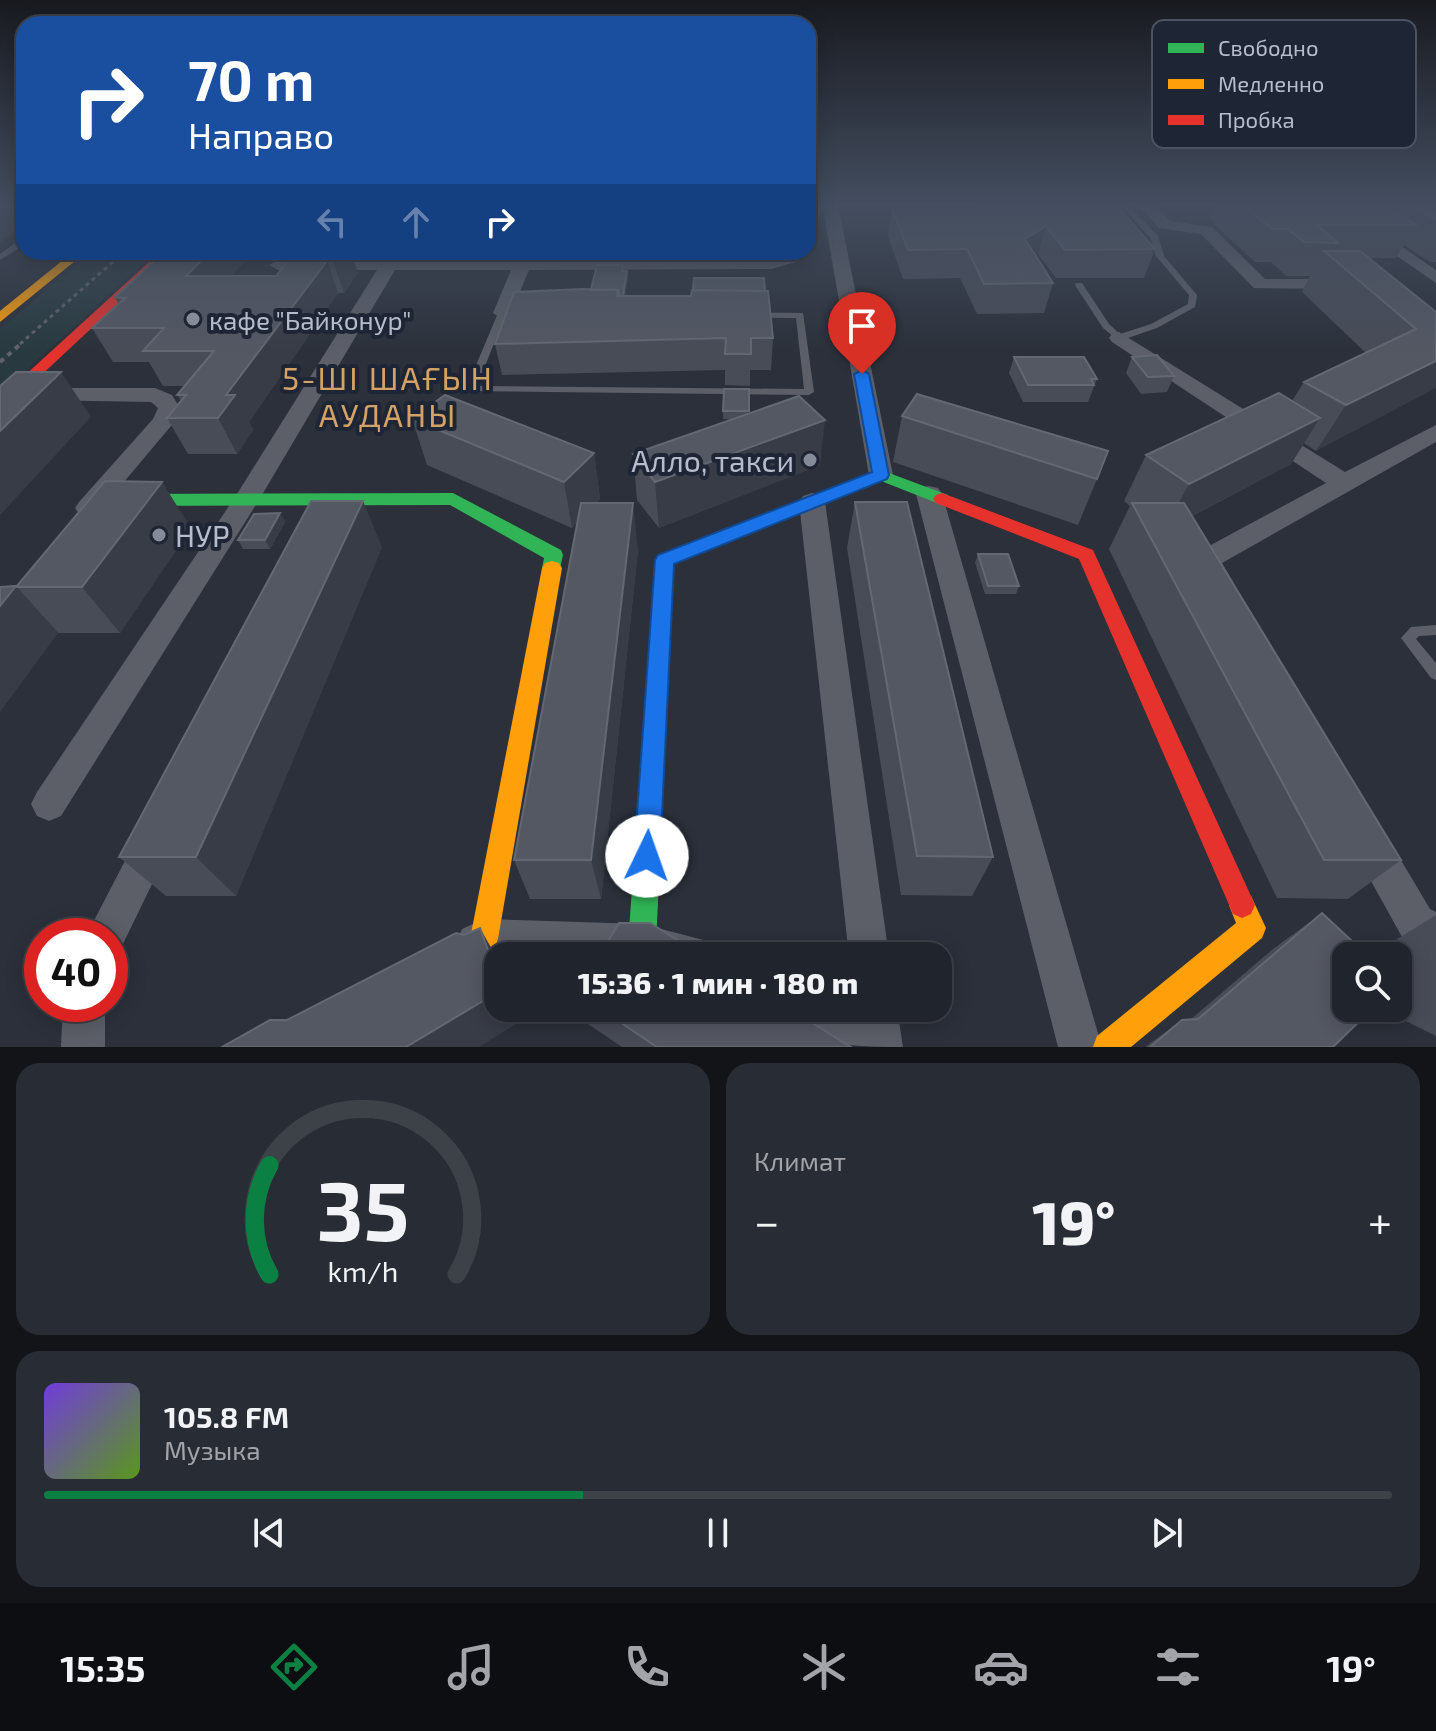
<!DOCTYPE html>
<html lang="ru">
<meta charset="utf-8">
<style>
:root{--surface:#20242c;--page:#282c34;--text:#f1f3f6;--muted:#a2a4a9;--line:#3d4148;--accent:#0b8043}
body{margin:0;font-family:"Exo 2",sans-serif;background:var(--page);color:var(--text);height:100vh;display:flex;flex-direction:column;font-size:30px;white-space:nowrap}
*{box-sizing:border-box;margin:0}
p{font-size:26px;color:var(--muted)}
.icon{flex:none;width:44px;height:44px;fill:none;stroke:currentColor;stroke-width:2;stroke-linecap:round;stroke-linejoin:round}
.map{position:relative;height:1047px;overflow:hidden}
.drawer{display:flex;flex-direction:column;gap:16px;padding:16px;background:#121418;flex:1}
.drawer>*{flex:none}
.hud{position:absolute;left:16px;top:16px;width:800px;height:244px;border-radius:24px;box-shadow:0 4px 20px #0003,0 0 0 2px var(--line);background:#1a4fa0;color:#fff;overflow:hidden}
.tools{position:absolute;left:1332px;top:942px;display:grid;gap:16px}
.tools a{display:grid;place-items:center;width:80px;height:80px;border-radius:16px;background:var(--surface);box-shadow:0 4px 20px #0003,0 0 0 2px var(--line);font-size:40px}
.speed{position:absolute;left:24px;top:918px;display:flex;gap:16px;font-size:40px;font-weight:700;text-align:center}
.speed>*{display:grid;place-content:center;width:104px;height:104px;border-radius:50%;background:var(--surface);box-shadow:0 4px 20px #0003,0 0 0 2px var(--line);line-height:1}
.speed .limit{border:12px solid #d22;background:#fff;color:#111}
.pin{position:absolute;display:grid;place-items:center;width:68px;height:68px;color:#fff;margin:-82px -34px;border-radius:50% 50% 50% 0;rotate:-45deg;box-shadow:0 0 8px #0007}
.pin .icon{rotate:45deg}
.me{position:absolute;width:88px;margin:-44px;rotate:3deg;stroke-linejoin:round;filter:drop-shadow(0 0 6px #0008)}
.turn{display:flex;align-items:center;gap:28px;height:168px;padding:0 40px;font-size:36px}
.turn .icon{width:104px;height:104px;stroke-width:2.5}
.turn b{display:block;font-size:56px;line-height:68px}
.lanes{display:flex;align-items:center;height:76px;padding:0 40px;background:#0003;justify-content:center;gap:40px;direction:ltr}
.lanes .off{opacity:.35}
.big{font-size:60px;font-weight:800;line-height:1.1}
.drawer .widget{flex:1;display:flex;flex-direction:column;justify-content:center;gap:12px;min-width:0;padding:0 28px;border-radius:24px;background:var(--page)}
.drawer .dial{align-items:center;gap:0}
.dial svg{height:208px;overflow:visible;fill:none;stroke:var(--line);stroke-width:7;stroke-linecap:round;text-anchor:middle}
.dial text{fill:var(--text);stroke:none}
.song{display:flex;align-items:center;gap:24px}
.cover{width:96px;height:96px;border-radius:12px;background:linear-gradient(135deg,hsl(260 70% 55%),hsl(90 70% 35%))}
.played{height:8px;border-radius:4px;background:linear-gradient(90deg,var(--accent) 40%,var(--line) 40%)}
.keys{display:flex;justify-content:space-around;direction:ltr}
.heat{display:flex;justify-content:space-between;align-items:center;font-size:44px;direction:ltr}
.drawer .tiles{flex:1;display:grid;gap:16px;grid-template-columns:1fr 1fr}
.widget:last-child{grid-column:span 2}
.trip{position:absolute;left:484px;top:942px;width:468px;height:80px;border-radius:24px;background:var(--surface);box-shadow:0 4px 20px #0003,0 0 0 2px var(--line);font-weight:800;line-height:80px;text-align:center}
.dock{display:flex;height:128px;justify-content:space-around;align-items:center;background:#0d0e12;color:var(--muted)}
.dock .icon{width:56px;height:56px}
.dock .current{color:var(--accent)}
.dock b{font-size:36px;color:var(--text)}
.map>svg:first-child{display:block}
.green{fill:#283a40}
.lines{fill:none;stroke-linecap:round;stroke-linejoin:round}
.path-far1{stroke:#5e626a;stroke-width:3;stroke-dasharray:4 4;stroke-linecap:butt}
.path{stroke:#5e626a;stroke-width:4;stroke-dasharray:5 5;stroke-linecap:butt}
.lane{fill:#5c5f68;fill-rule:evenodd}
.street{fill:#5c5f68;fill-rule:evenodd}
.fast{fill:#30b455;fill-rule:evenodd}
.slow{fill:#ff9f0a;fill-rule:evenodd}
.jam{fill:#e5322d;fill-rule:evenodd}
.wall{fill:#484c57}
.shaded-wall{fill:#383c46}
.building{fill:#545863;stroke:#636873;stroke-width:2}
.route{fill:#1a73e8;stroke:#114b97;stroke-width:2}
.poi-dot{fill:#858b98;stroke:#1e2535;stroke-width:3}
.labels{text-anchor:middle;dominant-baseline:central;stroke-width:8;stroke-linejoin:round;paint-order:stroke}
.far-poi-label{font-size:26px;fill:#b6bcca;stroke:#1e2535;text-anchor:start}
.poi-label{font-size:30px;fill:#b6bcca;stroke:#1e2535;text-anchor:end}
.neighbourhood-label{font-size:32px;letter-spacing:2px;fill:#d5a266;stroke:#1e2535}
.key{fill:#1e2535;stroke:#4c5262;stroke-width:2}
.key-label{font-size:22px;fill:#b6bcca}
</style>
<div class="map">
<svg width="1436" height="1047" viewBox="0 0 1436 1047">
<rect width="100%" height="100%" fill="#2b303a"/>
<path class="green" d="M91,252h65l-156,142v-65z"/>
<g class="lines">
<path class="path-far1" d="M20,344l104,-92"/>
<path class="path" d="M0,362l23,-20"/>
<path class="lane" d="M1122,206h7l29,30 6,20 33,39 -2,12 -38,21 -38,13 -16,-13 -28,-43 1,-2h6l27,41 11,10 31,-10 37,-20 1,-9 -33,-39 -5,-17z
M21,239h3v6l-24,15v-6z
M502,310l301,3 11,79 -5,3 -342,-4 -1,-2 32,-76zM505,316l291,2 8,71 -327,-3z
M1436,625v10l-17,1 -3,3 20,24v17l-5,-2 -30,-40 10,-11z"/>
<path class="street" d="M808,206h30l55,269 -3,6h-18l-3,-6 -46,-267 -9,18 -6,2z
M1140,206h17l13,15 42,6 53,52h77l9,5 -9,5 -88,-1 -53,-54 -42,-6z
M1371,226l65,44v13l-71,-49v-6z
M389,252h16l-4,8 114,-1 4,-7h16l-2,7h237l15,-7h16l-5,10 -24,7 -243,1 -18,43 -9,6 -9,-6 18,-43h-116l-136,230 -198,316 -12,5 -12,-5 -6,-12 6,-12 200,-298 140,-224h-99l-9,-5 9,-5h106z
M1119,332l226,140 91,-47v17l-214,121 11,19 -4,7 -10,3 -10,-3 -17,-29 4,-7 130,-70 -214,-141 -3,-4 3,-4z
M43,388h112l17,7 8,13 -9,18 -74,88 -9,3 -9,-3 -4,-6 4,-6 74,-83 5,-11 -7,-6 -116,-2 -3,-5 3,-5z
M929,486l9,2 4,6 160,553h-44l-142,-553 4,-6z
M812,493l9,3 4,6 64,454h-40l-50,-454 4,-6z
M1369,823l13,5 48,81 6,3v40l-34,-15 -46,-83 -5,-13 5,-13z
M154,825l13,5 5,13 -52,107 -10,4v-18h-24l55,-106z
M484,919l158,5 69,18 6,14h-219v3l-22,4 -14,-6 -6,-14 6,-14z
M63,1004h42v43h-44z
M772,1008h64l20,11 -1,-11h42l6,39c-44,0 -111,0 -131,-39z"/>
<path class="fast" d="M881,470l67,25 3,4 -9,6 -61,-24 -207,83 -18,380 -4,10h-20l-4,-10 28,-384 2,-5z
M453,493l108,57 2,5 -4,18h-14l-3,-5 2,-10 -94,-53 -325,1 -9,-6 9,-6z"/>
<path class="slow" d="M73,252h13l-86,70v-11z
M552,561l7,2 3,5 -64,371 -4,10 -10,4 -10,-4 -4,-10 72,-371 3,-5z
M1242,892l9,4 15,32 -4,10 -131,109h-38l4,-11 139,-113 -7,-18 4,-9z"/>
<path class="jam" d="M160,252h13l-168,157 -5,2v-13z
M942,493l151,57 158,346 4,9 -4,9 -9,4 -9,-4 -154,-355 -143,-56 -3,-4 3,-4z"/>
</g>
<path class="wall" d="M977,206h117l61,43 -11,29h-88l-18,-24 -2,1 17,28 -9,30 -67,1 -17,-36 -57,1 -15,-43 4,-27h85z
M1215,206h221v56h-6l-26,-17 -8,13h-27l67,54 -120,139 -12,-8 -13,21 -99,52 209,344 -53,39 -71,-1 -168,-349 21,-43 -6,-5 22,-46 146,-54 12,-19 62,-29 -64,-61 8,-16h-24l-15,-14h-16l-41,-38 1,-2 -5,-4z
M164,252h89l-22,24h45l20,-15 7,-9h69l-4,5h-16l6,16 -14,20h-6l-89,129 4,8 -16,24h-49l-21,-36 14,-17 -4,-6 8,-9h-22l-14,-24h-36l-21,-34 26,-25 -3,-6z
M601,252h27l-1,4h-26z
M624,271l4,8 -3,17h66l74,-5 8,47 -2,32h-21v16l-25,-1v-15l-223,5 -7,-31z
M1014,357l83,22 -9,23h-65l-14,-29z
M1132,357l42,19 -7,16 -26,2 -15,-21z
M724,389h25l-1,24 72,52 -161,63 -22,-28 -4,-46 98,-35h-8z
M902,416l195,63 -19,46 -185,-63z
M412,419l182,34 6,46 -4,4 42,47 -37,349h-71l-16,-39 63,-338 -5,6 -145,-63z
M855,502l138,355 -21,39 -71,-1 -54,-347z
M280,513l5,9 -15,27h-27l-5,-9z
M191,528l-71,105h-62l-42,-46z
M382,547l-146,349h-70l-47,-39z
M978,554l41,32 -3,8h-31l-10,-31z
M1322,913l11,134h-188l37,-27h8l83,-71z
M1436,915v121l-40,-20v-8h2v-52h-3l-1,-15z
M582,1008h206l63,39h-229l-34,-23z"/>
<path class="shaded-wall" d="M0,206h24v20l-24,17z
M1046,226l-8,28 -21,13 8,-28z
M210,252h43l-51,57 -16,-33z
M339,252h12l7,21 -14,20 -11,-32z
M327,261l11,32 -89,129 4,8 -16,24 -19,-36 8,-23z
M627,271l1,8 -5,29 -1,-8z
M1436,361v27l-120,63 30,-46z
M61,372l30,45 -91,98v-84z
M1320,418l-29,46 -127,66 25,-46z
M825,420l-5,45 -161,63 -4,-46z
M594,453l6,46 -28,29 -8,-46z
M162,482l29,46 -71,105 -38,-46z
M363,501l19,46 -146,349 -40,-39z
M633,503l5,47 -37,349 -10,-39z
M280,513l5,9 -15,27 -5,-9z
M16,586l42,47 -58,79v-106z
M480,928l18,32v17z
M498,992v16h18l5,13 -42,26h-73z"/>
<path class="building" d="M996,206h98l1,2h24l36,41 -90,1 -19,-24 -21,13 28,44 -69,1 -17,-35 -59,1 -16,-41h105z
M1244,206h143l29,19h-99l21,18 -34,-1 -16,-13h-16z
M1414,206h22v14z
M1324,251h36l76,61v49l-90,44 -42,-23 112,-53z
M164,252h46l-24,24h90l12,-15h8l7,-9h36l-6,9h-6l-101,134h9l-17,23h-51l19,-23h-9l37,-44h-71l21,-23h-72l33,-30 -10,-1z
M597,265h26l-1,6h5l-4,25h-4l-1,-6h-27z
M694,278h70l1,13 -72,-1z
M583,289l35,1 -1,6h74l1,-6 76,1 5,47h-22v16h-26l1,-16 -231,6 19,-52z
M1157,355l17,21 -26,1 -16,-20z
M1014,357h70l13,22h-6l3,6h-66z
M16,372h45l-61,59v-45z
M724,389h25v22h-26z
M1279,393l41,25 -131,66 -43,-29z
M917,394l191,57 -11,28 -195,-63z
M445,395l149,58 -30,29 -152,-63z
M799,396l26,24 -170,62 -22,-28z
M105,481l57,1 -80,105h-66z
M311,501h52l-167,356h-77z
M855,502h52l86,355 -76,-1z
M581,503h52l-42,357h-77z
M1132,503h52l217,357h-77z
M280,513l-15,27h-27l16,-26z
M978,554h30l11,32h-31z
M16,586l-16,20v-19z
M1322,913l46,43h-22v52h27l-40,39h-183l32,-27 16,-1z
M619,923h31l53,33h-104z
M480,928l18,49v15l-92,55h-184l48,-27h17l169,-87 8,2z
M599,1008h189l63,39h-194z"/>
<linearGradient id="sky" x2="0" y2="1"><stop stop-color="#181a20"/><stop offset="0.58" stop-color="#444e60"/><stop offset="1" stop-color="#444e60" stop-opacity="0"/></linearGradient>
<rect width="1436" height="353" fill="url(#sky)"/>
<path class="route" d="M862,370l7,4 20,101 -2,4 -213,85 -14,292 -4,9 -9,3 -9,-3 -4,-9 21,-296 3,-5 214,-83 -18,-98z"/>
<g class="poi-dot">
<circle cx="193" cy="319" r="8"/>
<circle cx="810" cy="460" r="8"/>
<circle cx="159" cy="535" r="8"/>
</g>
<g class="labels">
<g class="far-poi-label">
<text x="209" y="319">кафе "Байконур"</text>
</g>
<g class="poi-label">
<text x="794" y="460">Алло, такси</text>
<text x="175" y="535" text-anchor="start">НУР</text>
</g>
<g class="neighbourhood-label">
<text x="388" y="377">5-ШІ ШАҒЫН<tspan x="388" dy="37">АУДАНЫ</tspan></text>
</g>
</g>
<rect x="1152" y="20" width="264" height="128" rx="12" class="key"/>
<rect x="1168" y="43" width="36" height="10" fill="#30b455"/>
<rect x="1168" y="79" width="36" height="10" fill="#ff9f0a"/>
<rect x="1168" y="115" width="36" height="10" fill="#e5322d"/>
<g class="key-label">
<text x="1218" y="56">Свободно</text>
<text x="1218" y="92">Медленно</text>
<text x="1218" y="128">Пробка</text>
</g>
</svg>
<div class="tools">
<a><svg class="icon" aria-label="search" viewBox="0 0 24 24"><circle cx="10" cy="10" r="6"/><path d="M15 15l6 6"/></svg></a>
</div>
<div class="speed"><div class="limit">40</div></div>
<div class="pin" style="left:862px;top:374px;background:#d93025"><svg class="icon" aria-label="arrive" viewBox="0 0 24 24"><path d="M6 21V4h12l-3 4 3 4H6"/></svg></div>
<svg class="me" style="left:647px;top:856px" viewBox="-20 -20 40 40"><circle r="19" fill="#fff"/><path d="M0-13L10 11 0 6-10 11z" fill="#1a73e8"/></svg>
<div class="trip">15:36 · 1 мин · 180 m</div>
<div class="hud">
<div class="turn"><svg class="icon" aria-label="right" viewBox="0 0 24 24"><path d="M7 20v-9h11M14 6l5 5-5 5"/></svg><div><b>70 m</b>Направо</div></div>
<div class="lanes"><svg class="icon off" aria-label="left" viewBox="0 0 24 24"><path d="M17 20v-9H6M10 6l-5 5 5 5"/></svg><svg class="icon off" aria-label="ahead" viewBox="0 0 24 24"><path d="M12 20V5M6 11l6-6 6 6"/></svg><svg class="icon" aria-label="right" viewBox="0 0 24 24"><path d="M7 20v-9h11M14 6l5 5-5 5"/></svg></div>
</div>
</div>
<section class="drawer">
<div class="tiles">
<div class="widget dial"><svg viewBox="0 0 100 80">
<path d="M14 69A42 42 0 1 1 86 69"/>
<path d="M14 69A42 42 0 0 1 14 27" stroke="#0b8043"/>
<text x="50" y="56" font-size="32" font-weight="700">35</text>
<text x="50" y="72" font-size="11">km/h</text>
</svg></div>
<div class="widget"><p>Климат</p>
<div class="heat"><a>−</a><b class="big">19°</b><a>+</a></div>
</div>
<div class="widget">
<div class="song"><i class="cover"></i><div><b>105.8 FM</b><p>Музыка</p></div></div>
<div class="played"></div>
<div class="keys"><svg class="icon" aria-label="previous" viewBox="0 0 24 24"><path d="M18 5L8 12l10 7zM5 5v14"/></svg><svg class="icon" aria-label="pause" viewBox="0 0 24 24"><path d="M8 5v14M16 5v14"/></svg><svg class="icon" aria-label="next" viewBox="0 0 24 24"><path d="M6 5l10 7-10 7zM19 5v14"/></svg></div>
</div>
</div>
</section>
<nav class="dock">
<b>15:35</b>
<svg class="icon current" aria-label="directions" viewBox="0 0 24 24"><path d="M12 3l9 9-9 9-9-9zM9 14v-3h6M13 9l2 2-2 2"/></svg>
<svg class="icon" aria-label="music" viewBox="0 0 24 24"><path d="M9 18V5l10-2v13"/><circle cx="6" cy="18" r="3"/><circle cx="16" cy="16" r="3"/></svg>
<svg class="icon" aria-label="phone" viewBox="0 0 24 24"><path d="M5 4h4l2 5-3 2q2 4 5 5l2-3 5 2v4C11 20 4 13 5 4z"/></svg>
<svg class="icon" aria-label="climate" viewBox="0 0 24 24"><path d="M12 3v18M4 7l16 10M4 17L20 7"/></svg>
<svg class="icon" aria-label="car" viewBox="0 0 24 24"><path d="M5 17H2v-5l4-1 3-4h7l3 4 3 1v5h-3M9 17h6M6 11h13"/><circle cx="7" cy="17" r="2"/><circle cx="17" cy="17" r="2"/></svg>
<svg class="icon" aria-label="filters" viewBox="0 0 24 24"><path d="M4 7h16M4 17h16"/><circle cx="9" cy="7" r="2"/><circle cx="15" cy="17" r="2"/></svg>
<b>19°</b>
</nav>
